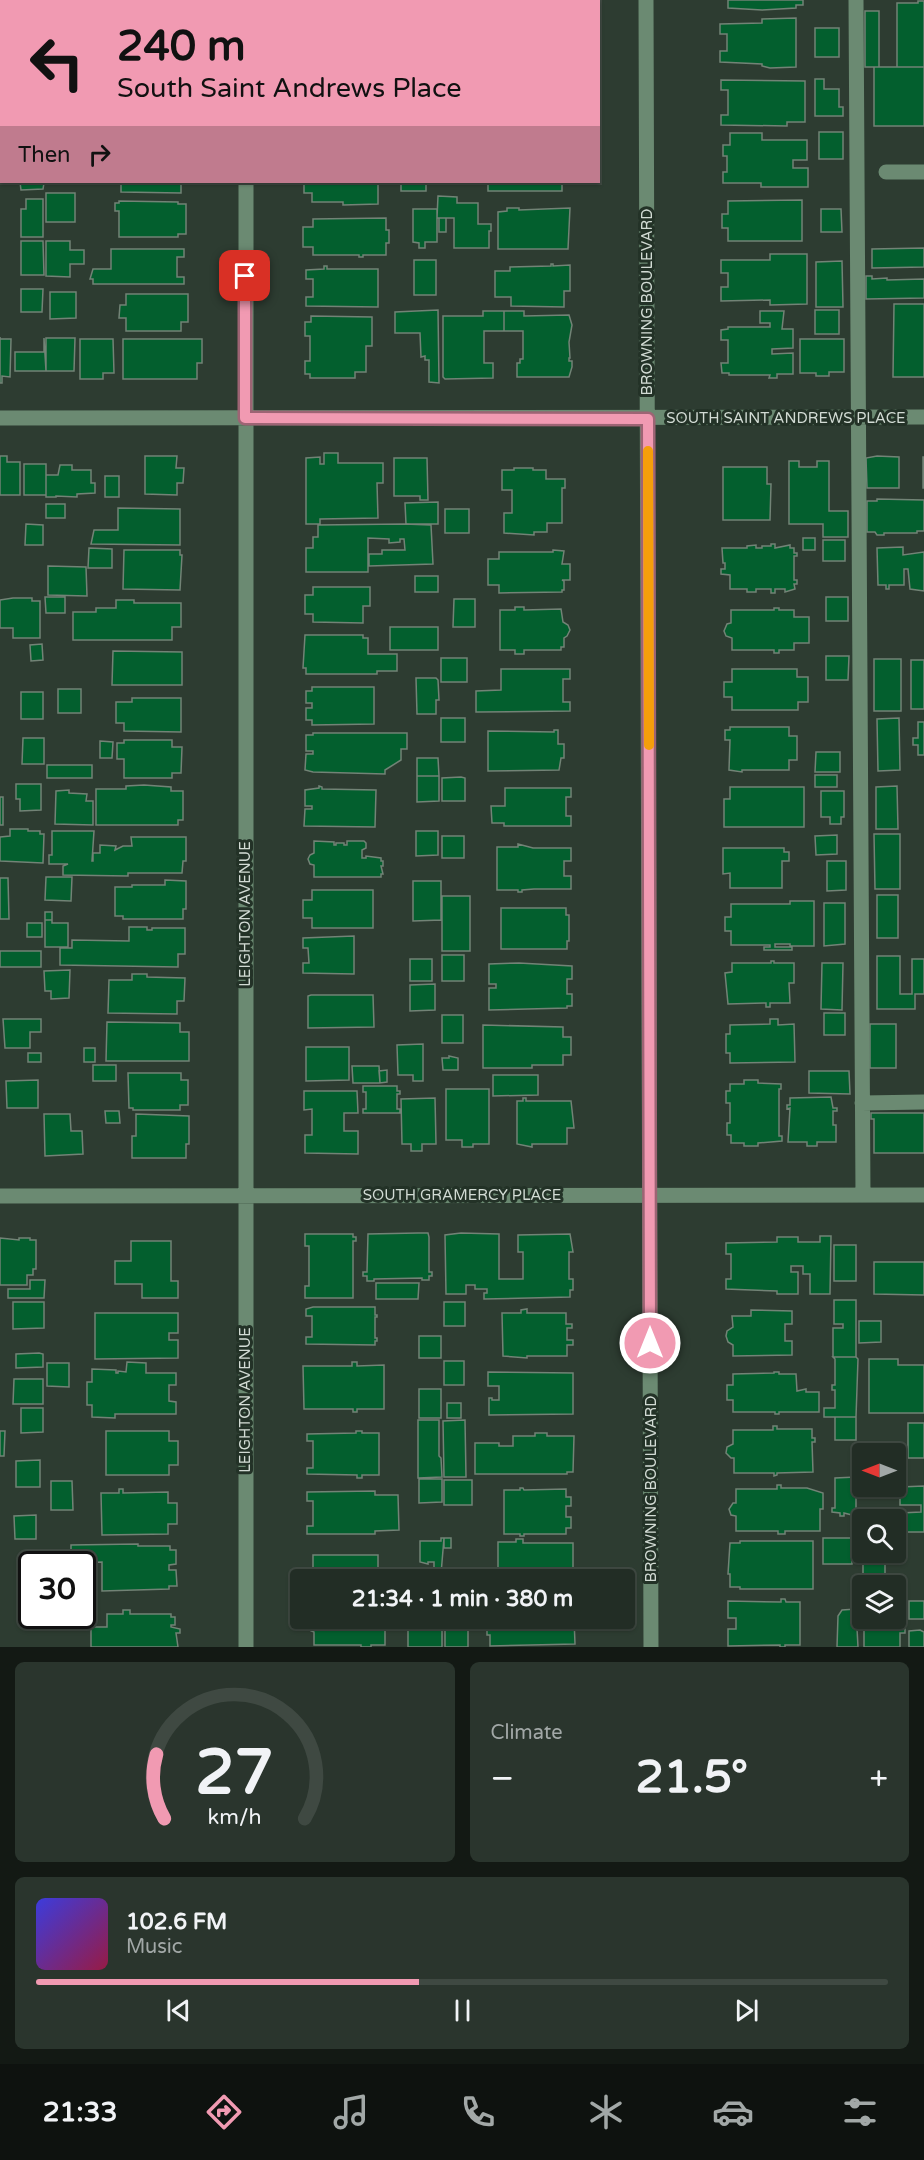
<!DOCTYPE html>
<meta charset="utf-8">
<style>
:root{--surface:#222d25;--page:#2a352d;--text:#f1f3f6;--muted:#a2a8a7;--line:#3f4942;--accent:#f19ab2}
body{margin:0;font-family:"Varela Round",sans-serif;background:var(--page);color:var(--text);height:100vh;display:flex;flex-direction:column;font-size:22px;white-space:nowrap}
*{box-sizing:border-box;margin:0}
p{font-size:20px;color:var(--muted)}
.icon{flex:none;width:33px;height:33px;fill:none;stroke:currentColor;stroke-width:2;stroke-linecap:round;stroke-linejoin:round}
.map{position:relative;height:1647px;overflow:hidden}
.panel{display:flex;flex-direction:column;gap:15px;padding:15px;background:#131914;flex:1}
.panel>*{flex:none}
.top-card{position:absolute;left:0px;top:0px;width:600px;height:183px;box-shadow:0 2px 4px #0004,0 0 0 2px var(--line);background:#f19ab2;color:#111;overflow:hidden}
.needle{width:39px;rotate:270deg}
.controls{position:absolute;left:852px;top:1443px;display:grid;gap:12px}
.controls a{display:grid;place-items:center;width:54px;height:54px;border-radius:6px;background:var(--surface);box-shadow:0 2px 4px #0004,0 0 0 2px var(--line);font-size:30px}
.speed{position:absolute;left:18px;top:1551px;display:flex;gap:12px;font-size:30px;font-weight:700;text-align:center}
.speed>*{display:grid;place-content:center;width:78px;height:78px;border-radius:50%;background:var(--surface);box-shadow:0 2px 4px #0004,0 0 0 2px var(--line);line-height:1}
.speed .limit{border:3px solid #111;border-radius:9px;background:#fff;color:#111}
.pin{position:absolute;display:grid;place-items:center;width:51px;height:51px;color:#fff;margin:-26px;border-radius:12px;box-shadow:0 3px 9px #0006}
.me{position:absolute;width:66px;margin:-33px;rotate:0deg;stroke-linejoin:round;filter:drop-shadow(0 0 4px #0008)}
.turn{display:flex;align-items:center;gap:21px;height:126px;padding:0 18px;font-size:27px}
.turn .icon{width:78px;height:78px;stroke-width:2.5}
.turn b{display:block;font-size:42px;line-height:51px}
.then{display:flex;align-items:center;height:57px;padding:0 18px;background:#0003;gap:12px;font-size:22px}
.big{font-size:45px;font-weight:700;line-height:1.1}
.panel .widget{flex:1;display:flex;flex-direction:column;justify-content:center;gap:9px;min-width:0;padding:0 21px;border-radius:9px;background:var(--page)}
.panel .dial{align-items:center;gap:0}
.dial svg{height:156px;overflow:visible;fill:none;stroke:var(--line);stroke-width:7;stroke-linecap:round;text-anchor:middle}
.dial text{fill:var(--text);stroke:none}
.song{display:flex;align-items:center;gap:18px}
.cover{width:72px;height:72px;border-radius:9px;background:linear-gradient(135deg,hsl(240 70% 55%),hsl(340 70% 35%))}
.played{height:6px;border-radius:3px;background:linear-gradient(90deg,var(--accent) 45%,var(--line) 45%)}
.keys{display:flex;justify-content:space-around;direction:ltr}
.heat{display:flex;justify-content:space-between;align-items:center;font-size:33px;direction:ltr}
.panel .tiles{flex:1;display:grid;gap:15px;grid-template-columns:1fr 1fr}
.widget:last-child{grid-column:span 2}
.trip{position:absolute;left:290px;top:1569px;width:345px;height:60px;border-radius:6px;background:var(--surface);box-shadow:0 2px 4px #0004,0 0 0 2px var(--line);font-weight:700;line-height:60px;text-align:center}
.tabs{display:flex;height:96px;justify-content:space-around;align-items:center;background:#0e120f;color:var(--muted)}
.tabs .icon{width:42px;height:42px}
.tabs .active{color:var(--accent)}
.tabs b{font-size:27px;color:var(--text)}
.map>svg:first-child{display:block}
.building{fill:#035f2e;stroke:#728376;stroke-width:1.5}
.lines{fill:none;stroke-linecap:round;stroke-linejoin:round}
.minor{stroke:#6b8a72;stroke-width:15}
.route-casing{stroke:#9d6474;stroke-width:15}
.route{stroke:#f19ab2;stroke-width:10}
.slow{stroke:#f59e0b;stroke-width:10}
.labels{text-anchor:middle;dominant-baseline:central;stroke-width:6;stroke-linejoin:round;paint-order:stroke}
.street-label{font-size:15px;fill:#d2dbd4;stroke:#233227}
</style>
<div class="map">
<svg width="924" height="1647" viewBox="0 0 924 1647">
<rect width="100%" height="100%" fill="#2d3c31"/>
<path class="building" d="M314,0h89v1l-89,1z
M510,0h58v2h-58z
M728,0h75v5h-7v3l-34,2 -34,-2z
M918,1h6v66h-27v-64h21z
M865,11h14v56h-14z
M796,18v49l-26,1 -8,-2v-2l-42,-2v-11h7v-17h-7v-10l42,-1v-4z
M815,28h24v29h-24z
M874,67h50v59h-50z
M815,79h9v10h15v18h4v9h-28z
M721,80l84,1v41h-18v4l-66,-1v-10h7v-25h-7z
M819,132h24v27h-24z
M730,133h32v7h45v20h-14v8h15v19h-47v-4h-38v-11h4v-16h-4v-11h7z
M20,182h24v1l-1,6 -22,1z
M121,182h60v11l-60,-1z
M304,182h74v22l-35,1v-3h-31v-9h-8z
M401,182h25v9h-25z
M488,182h74v9h-74z
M46,193h29v29h-29z
M438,196l19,1v6h21v21h13v7h-2v17h-35v-30h-17z
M26,199h17v38h-22v-28h5z
M802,200v41h-74v-13h-6v-14h6v-13z
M119,201l59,1v2h8v30h-8v3h-59v-26h-4v-8h4z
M507,208h12v2l51,-2 -2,41h-70v-37l9,-1z
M413,209h24v33h-12v6h-6v-5l-6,-1z
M821,209h20l1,23h-21z
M386,218v12h3v13h-3v12h-23v2h-4v-2h-46v-8h-10v-20h10v-8z
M439,218h7v14h-7z
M21,241h22l1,34h-23z
M46,241h24v9h14v14h-14v13l-24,-1z
M924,248v19l-52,1v-19z
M111,249h73v8h-7v20h7v7h-91v-5h-3l3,-10h18z
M770,254h37v50l-37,1v-5l-49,1v-14h7v-14h-7v-13h49z
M414,260h22v35h-22z
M842,261l1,46h-27v-45z
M551,264h2v2l17,-1v26h-6v16l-53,-1v-9h-16v-26h15v-4l41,-1z
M324,266h3v3h51v38l-72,-1v-9h7v-18h-7v-9l18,-1z
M866,276h6v3l15,-1v2l37,-1v19l-58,1z
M21,289h22l-1,23h-21z
M50,292h26v26l-26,1z
M126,294h62v28h-7v9h-55v-13h-7l1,-13h6z
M894,304h30v73h-31z
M438,310l1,73 -10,-1v-22h-4v-4l-4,1 -1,-24h-25v-21z
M815,310h24v24h-24z
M483,311h21v20h-20v32h9v15l-48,1 -2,-2v-61h40z
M504,311h20v5l45,-1 3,10 -3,17 1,16h-1v3h3v6l-3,10h-52v-14h3v-4h3v-28h-19z
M760,311h24l-2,18h11v19l-21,1v5l21,-1v21h-16v4h-8l1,-3h-41v-2h-7l-1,-10h7v-23h-7v-10l7,-1v-2h42v-4h-10z
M311,316l61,1v29h-6v26h-11v6h-45v-4h-5v-13h5v-25h-5v-14h6z
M0,337v2h11l-1,38 -8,-1v7h-2z
M44,338l2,33h-31v-19h29z
M46,338h29l-1,33h-28z
M80,339h33l1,34h-11v6h-23z
M123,339h79v24h-5v16h-74z
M800,339h44v33h-15v4h-13v-3h-16z
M324,453h14v10h45v20h-6l1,35 -58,1v5h-14v-66l14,-1v7h4z
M0,456h7v6h13v33h-20z
M145,456h32l-1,12h8l-1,15h-6v12l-32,-1z
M877,456l22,1v31h-32l-1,-30z
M923,457h1v31h-1z
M394,458h33l1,42h-8v-4h-26z
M789,461h10v6h18v-6h12v50h19v26h-25v-13h-34z
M24,464h22v31h-22z
M60,465h12v5h19v13h4v10l-18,1v3l-21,-1v1h-10v-22h12z
M723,467h44v17h4l-1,36h-47z
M514,468h19v2h13v9h19v9h-3v35h-15v9h-13v3l-30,-2v-20h8v-23h-10v-20h12z
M105,476h14v21h-14z
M877,499l47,1v31h-7v2h-33v2h-7l-2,-3h-8v-31h10z
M438,502v22h-32l-1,-21z
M46,504h19v14h-19z
M118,508l62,1v36l-89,-1 3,-14h24z
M445,509h24v24h-24z
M26,524l17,1v20h-18z
M404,524l27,1 2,39 -64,2v-12h13v-4h23l-1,-11h-4v3l-11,1v-4l-21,-1v34h-62v-24h7v-11h5v-12z
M803,538h12v12h-12z
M823,540h22v21h-22z
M771,544h4v4l15,-3v3h4v5h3v3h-3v24h3v4h-3l1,5 -10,3v-3h-10v4h-4v-4h-15v3h-9v-3h-17v-14l-9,-1v-5h4v-6h-2l-1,-15h25v-2l9,-1v3h6v-2h9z
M903,547v8l21,-3v39l-14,-2 -2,-20h-4v16h-15v4h-3v-4h-8l-1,-37z
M89,548l23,1v19h-24z
M124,550h56v5h2l-2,35 -57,-1z
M553,550l11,1 -2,13h8v16h-8l2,1v9h-2v2l-63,1v-8h-11v-26h11v-7h54z
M48,566l38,1 1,29 -39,-1z
M415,576h23v16h-23z
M313,587h57v19h-7v17l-50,-1v-8h-8v-19h8z
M45,597h20v16h-19z
M826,597h22v24h-22z
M13,598h19v3h8v37h-27v-10h-13v-28z
M454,599h21v28h-22z
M116,600h18v3h47v24h-9v13h-99v-28h23v-4h20z
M515,607h9v3l37,-1 2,13 5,3 2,5 -3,6 -3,2v9h-3v3h-37v4h-9v-4h-15v-40h15z
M774,608h5v2h15v7h15v26h-15v7h-15v3h-5v-3h-42v-12l-6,-2 -2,-5 3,-7 4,-1v-13h43z
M390,627h48v23h-48z
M305,635h58v3h5v16h29v17h-20v3h-71v-6h-3z
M42,644l1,16 -12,1 -1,-16z
M113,651l69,1v33h-70z
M826,656h23l-1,24h-22z
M441,658h26v24h-26z
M874,659h27v52h-27z
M911,660h13v49h-13z
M501,669h69v10h-7v23h7v9l-94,1v-21l25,-1z
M732,669h65v8h11v25h-10v8h-66v-13h-8v-15h8z
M416,678h20l2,2 1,20h-3v14h-19z
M312,687h62v37l-62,1v-5h-6v-12h6v-5h-6v-12h6z
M58,689h23v24h-23z
M21,692h22v27h-22z
M132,698h49v34l-57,-1v-8h-8v-21h16z
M441,718h24v24h-24z
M899,718l1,52 -22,1 -1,-52z
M918,722h6v33h-6v-10h-5v-7h5z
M730,727h59v9h8v24h-8v10h-47v2l-13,-2 1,-30h-5v-10h5z
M554,730h4v14h6v14h-3l-2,12 -71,1v-40l66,1z
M313,733h94v16h-6v11l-16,10v4l-72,-2 -8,-2 1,-16h7v-3h-7v-16h7z
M23,738h21v26h-22z
M124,740h48v7h10l-1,26h-9v5h-48v-19h-7v-16h7z
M100,741l13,1 -1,16h-12z
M816,752h24v20h-25z
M417,758h21l1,18h-22z
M47,765h45v13h-45z
M815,775h22v12h-22z
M417,776h22v25l-22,1z
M461,777l4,1v23h-23v-23z
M16,784h25v26l-21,1v-12h-4z
M144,785l27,2v4h12v29h-5v5h-82v-36h30v-3z
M319,786l3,1v2l54,1 -1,37 -71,-1 1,-17h7v-3h-7v-16l14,-2z
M897,786l1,43h-22v-42z
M730,787h74v40h-80v-28h6z
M505,788h66v9h-5v19h5v10h-67v-3h-12l-1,-17h14z
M69,790v3l18,1 -1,7h7v24l-38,-1 1,-33z
M821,791h23v26h-3v7h-11v-7h-9z
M0,797h3v28h-3z
M10,829h18v2h12v3h4l-1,29 -43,-2v-24l10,-1z
M52,831h42l-2,30h1v-8h7v-8l16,1 -1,4 8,-4h9l-1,-9h55v24h-3l-1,12h-54v3l-65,-1v-9l5,-2h-19v-9h3z
M416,831h22v24l-22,1z
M874,834h26v55h-25z
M837,835v19l-21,1 -1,-19z
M442,836h22v22h-22z
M314,841l20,1v3h2v-2h8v2h3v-4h17l2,2v5l-4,2v8h4v-2l15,2v3h2v5h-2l2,8h-2v3h-67v-12l-4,-1 -2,-5 2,-4 4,-2z
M518,844l15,4h38v13h-7v15h7v13h-37l-12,1v2h-4v-2h-21v-43h21z
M723,848h61v4h5v9h-7v27h-52v-15l-7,1z
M827,861h19v29l-19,1z
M46,877h26l-1,24 -26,-1z
M0,878h8l1,41h-9z
M165,880l21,1v28h-3v10h-60v-3h-8v-29h17v-2h33z
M413,881h28v39l-28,1z
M312,890h61v38h-61v-10h-9v-18h9z
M877,895h21v43h-21z
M442,896h28v55h-28z
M790,901h24v45h-24v-2h-15v3h17v3h-28v-3h6v-2h-39v-14h-6v-14h6v-13h59z
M824,903h21v41l-21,2z
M501,908h65v7h3v26h-2v8h-66z
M45,912h7v8h-7z
M45,920h7v3h16v24h-23z
M27,923h15v14h-15z
M129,927h18v3h5v-2h33v26h-7v13l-118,-2v-17h12v-8l57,1z
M354,936v38l-51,-1v-10h6l-1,-15h-5v-10z
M0,951h41v16h-41z
M442,955h22v26h-22z
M877,956h23v38h12v-35h12v35h-9v15h-38z
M410,959h22v22h-22z
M771,961h3v2h20v20h-5l1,20h-20v4h-4v-4l-38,1 -3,-31 7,-1v-9h39z
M519,963l53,3v13h-5v15h5v12h-5v2l-78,2v-22h7v-4h-7v-20z
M822,963h21l-1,47 -21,-1z
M70,970l-1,28 -18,1v-8h-6l-1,-20z
M132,974h15v3l38,1 -1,23h-7v13l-69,-1 1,-33h23z
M435,984v26l-25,1v-26z
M311,995h62l1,32 -66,1v-32z
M824,1013h21v22h-21z
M442,1015h21v28h-21z
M3,1019h38v13h-11v16h-25z
M770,1019h8v6l16,-1 1,38 -65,1v-10h-4v-19h4v-9l40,-1z
M107,1022l73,1v9h9v29h-83z
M870,1024h26v44h-26z
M483,1025l80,2v10h8v18h-8v10h-31v3h-49z
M423,1044v37h-10v-6h-15l-1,-30z
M306,1047h43v33l-43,1z
M84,1048h11v14h-11z
M28,1053h13v9h-13z
M449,1056l9,2v12h-15l-1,-12h7z
M93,1065h23v16h-23z
M352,1066h27l1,17h-27z
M387,1070v12l-7,1 -1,-12z
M809,1071h40l1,23 -41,-1z
M128,1073h53v7h7v25h-8v5h-47v-2h-4z
M493,1075h45v20l-45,1z
M38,1080v28h-31l-1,-27z
M744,1080h14v3l23,1v5h-2v47h3v5l-24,2v3h-14v-3h-13v-8h-4v-12h3v-20h-4v-12h4v-7h14z
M363,1086h34v5h3v3h-3v15h3v4h-37v-4h3v-17h-3z
M446,1089h43v55h-16v3h-11v-7h-16z
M304,1091h53l1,22h-14v18h14v23l-53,-1v-18h7v-26l-8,1z
M831,1097l2,11h4v3h-4v14h3v17h-19v4h-10v-4h-19l2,-34 -3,1v-4h3v-7z
M435,1098l1,46h-14v7h-11v-7h-9l-1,-45z
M523,1098h3v3h45l3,27h-7v16h-35v3l-15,-3v-43h6z
M105,1111h14l1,12h-14z
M871,1113h53v40h-50v-34h-3z
M44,1114h26l1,17h11l1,23 -38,2z
M136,1114l53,2v28h-3v14h-54v-22h4z
M418,1233h10l1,4v35h3v4h-3v4h-7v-2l-48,1v2h-7v-5h-4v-4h4l1,-38z
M461,1233l38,1v45h24v-27h-5v-17l52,-1 3,18h-4v27h4v11h-3v7l-86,2v-6h3v-4h-12v-4h-9v9h-20l-1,-59z
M305,1234h48v3h3v4h-3v57h-48v-12h4v-40h-4z
M820,1236h11l-1,58h-20v-20h-7v-8h-12v6h7v22h-21v-3l-51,-2v-10h5v-25h-5v-11l51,-1v-5h21v5h22z
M0,1238l19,2v-2h11v2h6v29h-3v6h-6v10h-27z
M131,1241h40v40h7v17h-36v-14h-27v-23h16z
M834,1245h22v36h-22z
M874,1262h50v33l-50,-1z
M30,1280h15l-1,18h-36v-9h22z
M376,1283h43l-1,16h-42z
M834,1300h22v57h-23v-29h10v-4h-9z
M13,1302h31v26l-31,1z
M444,1302h21v24h-21z
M313,1307h62v8h2v2h-2v21h2v3h-2v4l-69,-1v-7h6v-21h-6v-7z
M527,1309v4h39v11h6v4h-5v12h6v5h-6v11h-40v2l-24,-2 -1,-43h19v-3z
M751,1310l41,1v13h-7v17h7v14l-59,1v-11l-5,-3 -2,-6 1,-5 6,-4 -1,-11h19z
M95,1313h83v20h-9v7h9v18l-83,1z
M859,1321h22v21l-22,1z
M419,1336h22v22h-22z
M39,1353l4,1v13l-27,1v-14z
M833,1357h23l2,2 -2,58h-32v-9h11v-18h-3v-5h3v-26z
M869,1359h29v6h26v48h-55z
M444,1361h20v24h-20z
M127,1362l19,1v10h30v12h-7v16l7,1v12h-61v4l-23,-1v-12h-5v-23h5v-13l24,1v3h2v-2l8,1z
M352,1362h5v4l27,-1v44h-27v3h-4v-3h-49l-1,-43h49z
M47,1363h22v24l-22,-1z
M488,1372l85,1v41l-84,1v-17h3v2h7v-14h-11z
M774,1372h5v2h17l1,17 9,-2v3h13v20h-40v2h-4v-2h-42v-12h-6v-15h6v-11l41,-1z
M14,1379h29v25h-30z
M419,1389h22v29h-22z
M447,1403h14v15h-14z
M21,1408h22v24l-22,1z
M824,1417h32v23h-21v-23z
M418,1420h21v36l2,2 1,19 -24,1z
M465,1420l1,57h-22l-1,-56z
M908,1423h16v35h-16z
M773,1426h4v3h35v9h3v4h-3l1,30 -36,1v2l-3,1v-3h-40v-15h-3l-5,-5 1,-6 6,-3v-14h40z
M0,1431h5l-1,25h-4z
M106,1431h63v10h9v24h-9v10h-63z
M356,1431h6v2h17v42h-17v3h-5v-3l-50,-1v-6h6v-27h-6v-7l49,-1z
M535,1433h12v3h27l-1,36h-6v2h-92v-31h24v3h14v-10h22z
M40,1460v27h-24v-26z
M856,1477v35h-4v3l-8,-2v3h-4v-3l-8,-1v-4h3v-30z
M859,1478h3v8h17v3h-20z
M419,1479h23v23l-23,1z
M444,1480h28v25h-28z
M51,1481h21l1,29h-22z
M777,1485h4v3h26l16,5v16h-3v22h-35v3h-7v-3h-42v-15l-5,-1 -2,-6 4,-6h3v-14h41z
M924,1486v46h-24v-19l21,-1v-7h-21v-18z
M520,1488h3l1,2 42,-1v8h5v9h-5v11h5v11h-5v6h-42v2h-4v-2h-16v-44h16z
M119,1489h4v4l45,-1v11h9v21h-9v10l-66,1 -1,-42h18z
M375,1491v4h23l1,35 -24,1v3h-68v-8h6v-25h-6v-9z
M36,1515v24h-21l-1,-23z
M862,1515h32v5h-32v15z
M441,1538h3l-3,36h-7v-12h-6v2l-8,-2v-21h21z
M444,1538h7v10h-7z
M823,1538h29v26h-29z
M516,1539h7v4h50v37h-75v-38h18z
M740,1541h73v48h-73v-2h-10v-13h-2l2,-31h10z
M138,1544v2h32v4h6v14l-7,1v5h7l1,16h-8v3l-67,2v-29l-31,1v-18z
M863,1552h22v32l-22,1z
M313,1555h65v25h-74l2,-10h7z
M20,1567h12v41h-12z
M445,1572h24v8h-24z
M781,1599h4l1,3h14v43h-15v2h-5v-2l-52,1v-17h8v-11h-8v-17l53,1z
M896,1599v4h4v15h5v15h-5v14h-36v-29h32z
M909,1601h15v18h-15z
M856,1609l2,38h-21l1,-31 4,-6z
M123,1610h7v4h41v3h4v8h-4v2l9,2v4h-4l2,14h-87v-20h16v-13h16z
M49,1616h22v6h-22z
M309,1618h76v27h-14v2h-10v-2h-47v-13l-5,-2 -3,-5z
M408,1618h34v29h-34z
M490,1618h84l1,26 -85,2v-11h-3v-5h3z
M445,1630h23v17h-23z
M920,1630l4,2v15h-15v-16z"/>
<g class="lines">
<path class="minor" d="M646,0l5,1647
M856,0l7,1195
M247,2v-2
M886,172h38
M0,418l924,-1
M862,1103l62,-1
M0,1196l924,-1
M246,1647v-1465"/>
</g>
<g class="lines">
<defs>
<path id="route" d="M245,276v142l403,1 2,924"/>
</defs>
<use href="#route" class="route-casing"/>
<use href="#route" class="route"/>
<path class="slow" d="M648,451l1,294"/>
</g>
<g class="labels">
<g class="street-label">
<text transform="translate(647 302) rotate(-90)">BROWNING BOULEVARD</text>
<text x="786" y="418">SOUTH SAINT ANDREWS PLACE</text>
<text transform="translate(245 914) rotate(-90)">LEIGHTON AVENUE</text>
<text x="462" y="1195">SOUTH GRAMERCY PLACE</text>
<text transform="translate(245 1400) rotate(-90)">LEIGHTON AVENUE</text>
<text transform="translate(651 1489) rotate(-90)">BROWNING BOULEVARD</text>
</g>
</g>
</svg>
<div class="controls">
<a><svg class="needle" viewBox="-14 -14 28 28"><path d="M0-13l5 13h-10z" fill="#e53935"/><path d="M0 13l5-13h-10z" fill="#a2a8a7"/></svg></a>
<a><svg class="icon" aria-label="search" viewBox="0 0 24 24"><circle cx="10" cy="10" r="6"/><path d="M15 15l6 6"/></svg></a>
<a><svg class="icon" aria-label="layers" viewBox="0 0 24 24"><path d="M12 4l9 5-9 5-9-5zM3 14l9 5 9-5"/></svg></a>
</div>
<div class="speed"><div class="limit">30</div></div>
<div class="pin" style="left:245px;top:276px;background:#d93025"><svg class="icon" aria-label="arrive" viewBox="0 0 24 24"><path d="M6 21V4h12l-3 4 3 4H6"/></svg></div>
<svg class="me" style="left:650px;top:1343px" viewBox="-20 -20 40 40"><circle r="17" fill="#f19ab2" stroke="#fff" stroke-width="3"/><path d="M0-11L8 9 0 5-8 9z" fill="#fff"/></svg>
<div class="trip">21:34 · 1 min · 380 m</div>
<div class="top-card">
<div class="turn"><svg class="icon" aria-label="left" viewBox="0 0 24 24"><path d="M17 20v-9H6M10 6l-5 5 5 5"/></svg><div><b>240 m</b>South Saint Andrews Place</div></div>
<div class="then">Then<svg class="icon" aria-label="right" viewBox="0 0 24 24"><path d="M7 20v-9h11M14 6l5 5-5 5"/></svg></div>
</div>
</div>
<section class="panel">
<div class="tiles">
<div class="widget dial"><svg viewBox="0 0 100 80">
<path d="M14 69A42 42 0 1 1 86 69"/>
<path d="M14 69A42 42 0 0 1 10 36" stroke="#f19ab2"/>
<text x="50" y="56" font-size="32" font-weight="700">27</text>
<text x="50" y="72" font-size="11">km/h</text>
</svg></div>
<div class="widget"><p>Climate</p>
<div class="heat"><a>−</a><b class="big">21.5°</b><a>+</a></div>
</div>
<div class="widget">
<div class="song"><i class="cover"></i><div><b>102.6 FM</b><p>Music</p></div></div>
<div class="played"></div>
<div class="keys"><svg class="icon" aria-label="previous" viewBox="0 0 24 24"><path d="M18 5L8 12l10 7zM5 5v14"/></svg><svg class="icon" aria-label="pause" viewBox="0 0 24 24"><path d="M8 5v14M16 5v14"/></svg><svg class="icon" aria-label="next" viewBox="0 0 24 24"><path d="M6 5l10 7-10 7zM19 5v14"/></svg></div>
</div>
</div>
</section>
<nav class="tabs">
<b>21:33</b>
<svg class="icon active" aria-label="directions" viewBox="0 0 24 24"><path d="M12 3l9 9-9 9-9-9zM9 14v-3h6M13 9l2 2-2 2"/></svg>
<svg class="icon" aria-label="music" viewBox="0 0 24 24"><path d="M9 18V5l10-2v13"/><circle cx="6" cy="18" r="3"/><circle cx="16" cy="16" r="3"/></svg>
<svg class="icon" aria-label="phone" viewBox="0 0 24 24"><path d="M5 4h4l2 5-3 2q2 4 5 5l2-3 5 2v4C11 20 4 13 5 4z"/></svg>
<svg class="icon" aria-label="climate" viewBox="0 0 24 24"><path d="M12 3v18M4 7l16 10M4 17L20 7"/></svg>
<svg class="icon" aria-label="car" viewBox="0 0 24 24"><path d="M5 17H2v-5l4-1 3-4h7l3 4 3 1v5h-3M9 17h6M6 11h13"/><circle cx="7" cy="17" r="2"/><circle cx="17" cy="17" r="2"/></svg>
<svg class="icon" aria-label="filters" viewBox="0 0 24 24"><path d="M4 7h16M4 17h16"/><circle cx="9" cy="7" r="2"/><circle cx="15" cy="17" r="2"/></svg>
</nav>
